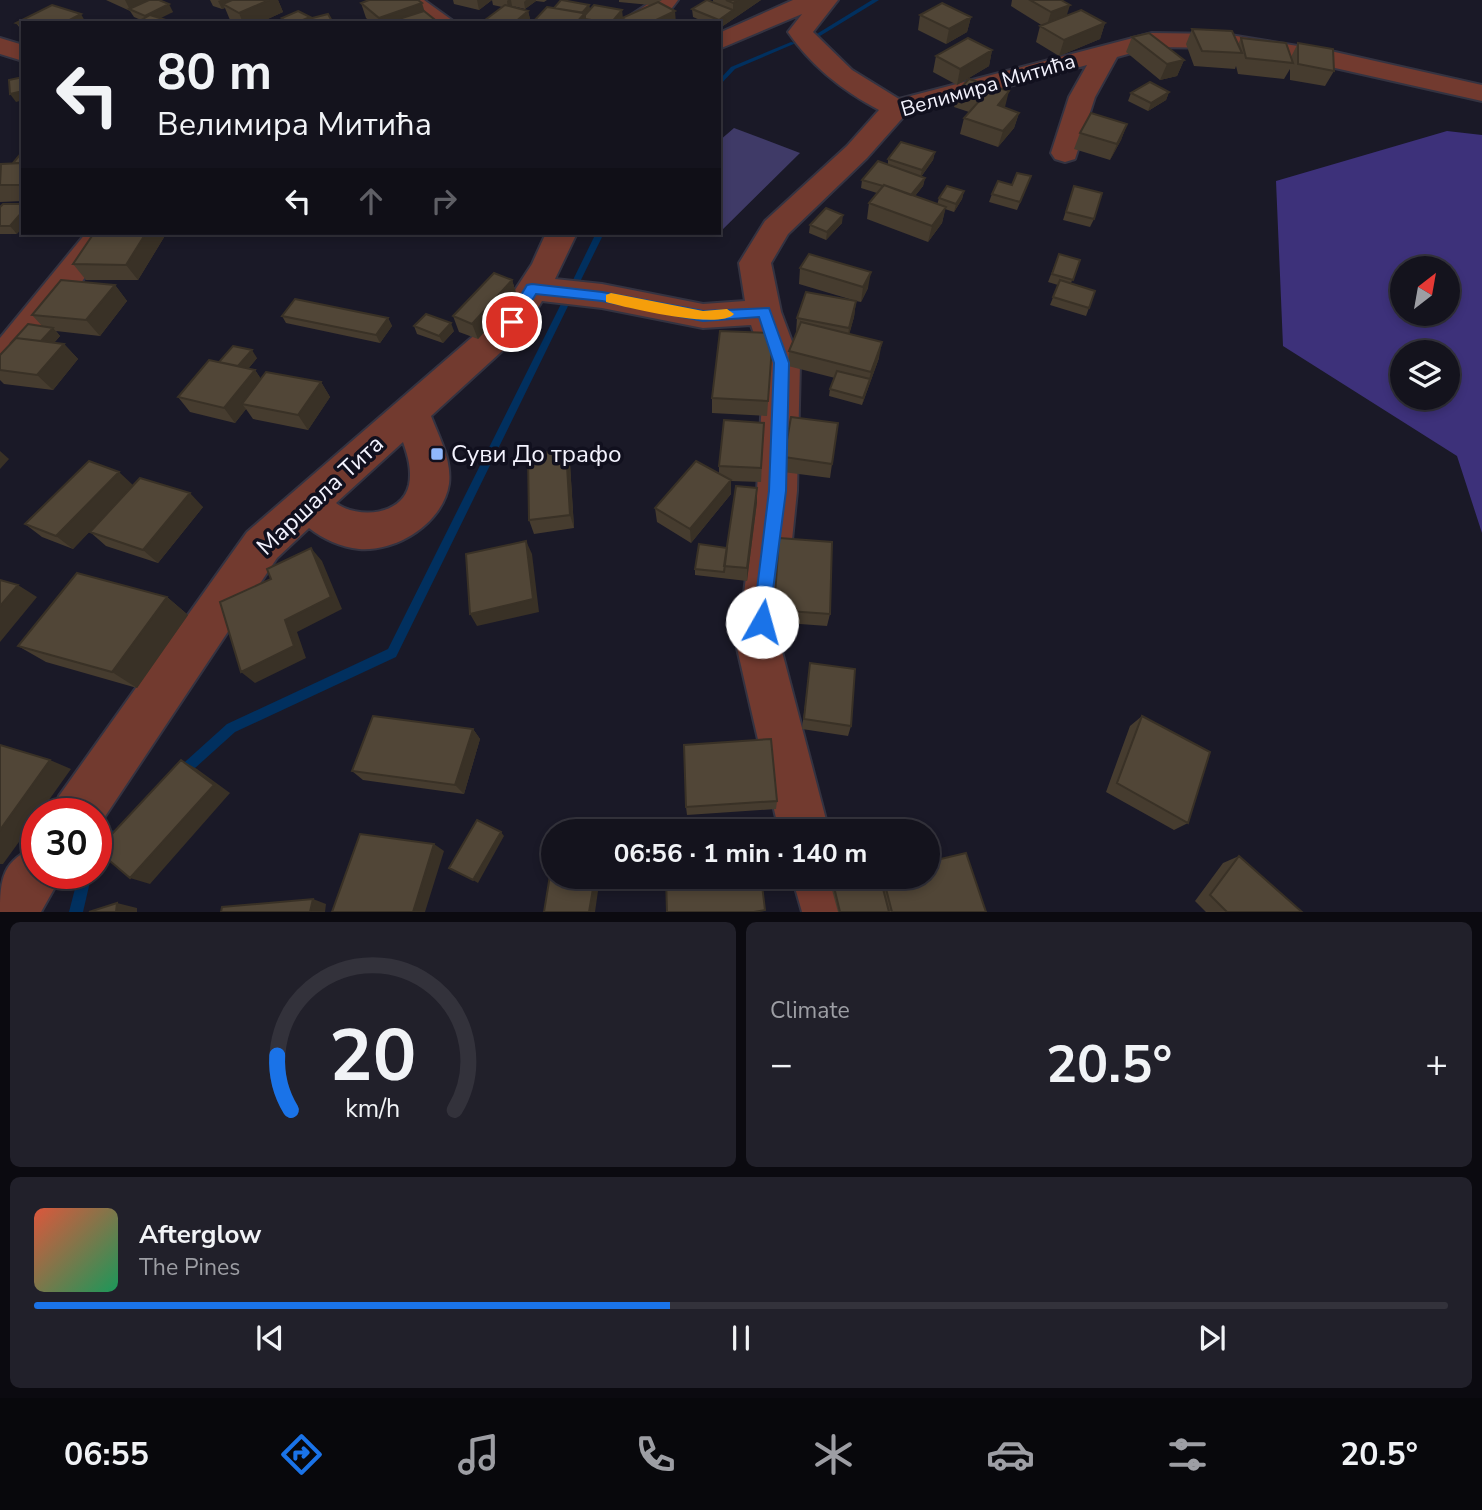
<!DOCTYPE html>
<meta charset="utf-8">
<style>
:root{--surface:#14131d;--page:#21202a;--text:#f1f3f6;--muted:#9d9ea4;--line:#33323b;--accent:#1a73e8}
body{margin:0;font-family:"Nunito Sans",sans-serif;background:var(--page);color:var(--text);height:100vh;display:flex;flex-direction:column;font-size:26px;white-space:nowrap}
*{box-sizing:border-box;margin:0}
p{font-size:23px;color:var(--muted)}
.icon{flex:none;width:38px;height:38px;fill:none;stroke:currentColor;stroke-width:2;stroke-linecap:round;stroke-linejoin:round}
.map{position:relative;height:912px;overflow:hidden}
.panel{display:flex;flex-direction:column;gap:10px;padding:10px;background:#0b0a10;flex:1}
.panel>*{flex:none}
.guide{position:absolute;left:21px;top:21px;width:700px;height:214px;border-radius:0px;box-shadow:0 4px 10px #0003,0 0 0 2px var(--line);background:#14131d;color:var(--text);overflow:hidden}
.needle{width:46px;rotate:31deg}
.controls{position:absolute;left:1390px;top:256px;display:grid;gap:14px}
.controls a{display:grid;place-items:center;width:70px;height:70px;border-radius:50%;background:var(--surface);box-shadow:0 4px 10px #0003,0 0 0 2px var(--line);font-size:35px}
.speed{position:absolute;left:21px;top:798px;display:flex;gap:14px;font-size:35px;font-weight:700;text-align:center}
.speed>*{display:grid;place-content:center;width:91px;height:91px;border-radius:50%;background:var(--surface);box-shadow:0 4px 10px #0003,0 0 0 2px var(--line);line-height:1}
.speed .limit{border:10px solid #d22;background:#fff;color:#111}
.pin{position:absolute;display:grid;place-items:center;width:60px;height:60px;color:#fff;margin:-30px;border:4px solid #fff;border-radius:50%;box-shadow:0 2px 7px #0007}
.me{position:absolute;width:77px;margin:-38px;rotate:7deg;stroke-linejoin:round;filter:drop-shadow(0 0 5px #0008)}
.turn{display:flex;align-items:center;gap:24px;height:147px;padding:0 21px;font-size:32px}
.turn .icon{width:91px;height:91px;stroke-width:2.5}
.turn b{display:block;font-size:49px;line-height:60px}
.lanes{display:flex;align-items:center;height:66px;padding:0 21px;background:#0003;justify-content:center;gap:35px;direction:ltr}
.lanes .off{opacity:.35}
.big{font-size:52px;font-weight:700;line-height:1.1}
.panel .tile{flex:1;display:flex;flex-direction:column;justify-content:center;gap:10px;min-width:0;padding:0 24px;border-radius:10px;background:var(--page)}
.panel .dial{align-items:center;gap:0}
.dial svg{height:182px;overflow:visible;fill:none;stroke:var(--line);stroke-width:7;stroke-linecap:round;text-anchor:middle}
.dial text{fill:var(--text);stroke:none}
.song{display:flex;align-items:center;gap:21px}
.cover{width:84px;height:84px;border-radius:10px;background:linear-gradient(135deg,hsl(10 70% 55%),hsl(150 70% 35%))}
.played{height:7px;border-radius:4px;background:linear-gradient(90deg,var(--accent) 45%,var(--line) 45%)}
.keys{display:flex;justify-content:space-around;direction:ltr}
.heat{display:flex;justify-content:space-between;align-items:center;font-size:38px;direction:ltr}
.panel .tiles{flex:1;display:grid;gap:10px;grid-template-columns:1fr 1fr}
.tile:last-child{grid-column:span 2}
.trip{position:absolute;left:541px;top:819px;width:399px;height:70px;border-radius:35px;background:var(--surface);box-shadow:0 4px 10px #0003,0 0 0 2px var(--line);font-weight:700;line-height:70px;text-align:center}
.dock{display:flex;height:112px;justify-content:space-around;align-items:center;background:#08080c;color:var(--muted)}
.dock .icon{width:49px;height:49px}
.dock .current{color:var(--accent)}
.dock b{font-size:32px;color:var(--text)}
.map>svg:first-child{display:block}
.green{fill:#3f3a67}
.forest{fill:#3d317a;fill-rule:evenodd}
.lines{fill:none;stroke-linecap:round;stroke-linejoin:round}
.stream{fill:#01305f;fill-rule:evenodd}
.minor-casing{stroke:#343341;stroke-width:4}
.minor{fill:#723a2f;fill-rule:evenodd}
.wall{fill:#463c2f}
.shaded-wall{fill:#393126}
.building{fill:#514637;stroke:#393126;stroke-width:2}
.route{fill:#1a73e8;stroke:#114b97;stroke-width:2}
.slow{fill:#f59e0b}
.poi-dot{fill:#90b8fd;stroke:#11101e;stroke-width:2.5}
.labels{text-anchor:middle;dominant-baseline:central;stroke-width:7;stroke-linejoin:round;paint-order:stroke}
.far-street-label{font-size:21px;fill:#f4f3fe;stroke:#11101e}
.poi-label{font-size:24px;fill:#f4f3fe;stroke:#11101e;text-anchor:start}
.street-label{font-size:24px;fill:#f4f3fe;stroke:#11101e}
</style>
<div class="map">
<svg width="1482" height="912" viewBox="0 0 1482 912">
<rect width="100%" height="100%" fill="#1a1927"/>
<path class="green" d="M734,128l66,25 -85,84 -9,-4h13v-92z"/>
<path class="forest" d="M1447,131l35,4v398l-25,-77 -174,-110 -7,-165zM1402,268h45v45h-45zM1402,352h45v45h-45z"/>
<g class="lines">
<path class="stream" d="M872,0h7l-59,36 -5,-1z
M791,42l5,1 -61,26 -16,17v-6l12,-13z
M596,233h8l-26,53 -1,2h-6l-1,-2z
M566,299l4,3 -174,355 -161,75 -51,46 -4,2 -4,-2 -2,-4 2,-4 51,-46 161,-75 174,-347z
M111,830l5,1 1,5c-3,8 -13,16 -21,19v-15z
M79,873h13l-9,39h-14z"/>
<defs>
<path id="minor" d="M396,0h28l32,23h-29z
M654,0h24c-17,25 -31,23 -59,23z
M793,0h45l-25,32 39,38 47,29 253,-66 72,1 111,18 147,33v16l-147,-33 -111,-20 -71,-1 -36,10 -22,40 -20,62 -10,3 -10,-3 -4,-6 18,-56 18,-32 -181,49 -39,44 -79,76 -17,29 10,49 19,51 -3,128 -16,157 48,183h-50l-42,-183 20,-157 7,-128 -13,-38 -48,3 -101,-20 -60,-7 -18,30 -93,85c8,21 21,44 18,68 -6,39 -52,68 -90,65 -18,-2 -36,-10 -50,-21l-32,30 -181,272v-16h-44l7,-18 188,-264 253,-219 32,-49 14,-31h31l-22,46 47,5 101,20 42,-3 -6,-38 26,-42 82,-75 32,-36c-36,-19 -68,-44 -91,-78l14,-18 -83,35v-16zM403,442c5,14 9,28 6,43 -7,31 -52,34 -73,18z
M0,38l23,7v16l-23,-7z
M86,233h33l-95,124 -12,4 -12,-4v-19z
M37,846v27h26l-22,39h-41c0,-34 3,-52 37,-66z
M792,877h52l12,35h-54z"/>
</defs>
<use href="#minor" class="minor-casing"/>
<use href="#minor" class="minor"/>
</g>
<path class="wall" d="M106,0h53l14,12 -32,8 -7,-3 -4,-6z
M210,0h68l5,12 -24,11h-23l-6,-3 -5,-12 -3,1 -9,-3z
M453,0h39l-13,10 -25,-6z
M492,0h55l-3,2 -8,-1 -11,8 -13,-3 16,5 2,8 -5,4h-39l-1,-3 17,-13 -9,-2z
M619,0h43l-31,23h-8l-1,-4 -3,4h-87l22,-15 35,-3 1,5 33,8 27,-13 -31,-3z
M713,0h48l-41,28 -1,-5h-12l-14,-6 -1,-8 21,-7z
M1012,0h49l6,16 38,7 -5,16 -41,17 -23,-14 4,-16h3l-32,-20z
M361,3l63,8 15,12h-67l-6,-5z
M920,15l51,2 -4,15 -21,12 -28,-14z
M16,23h7v9z
M1192,29l46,15 3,-6 50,19 7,-14 36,28 -9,15 -35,-6v-11l-6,10 -46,-5 -2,-8 -1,3 -41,-3 -8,-22z
M1132,37l52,23 -7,16 -17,4 -34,-28z
M992,50l-3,16 -32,19 -24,-13 3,-16z
M958,91l61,22 -5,15 -16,19 -38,-13 4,-16 5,-6 -15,-5z
M1169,92l-3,8 -18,11 -20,-10 3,-8z
M1127,124l-6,16 -11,20 -36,-11 6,-16z
M23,151v50l-23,1v-37l13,-2z
M935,152l-2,8 -12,17 4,1 -2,8 -8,10 22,9 2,-7 25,-7 -2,8 -8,13 -9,-3 -3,14 -14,19 -61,-23 2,-16 8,-10 -16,-5 1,-8 26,-15v-6z
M1028,184l-11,26 -28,-8 3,-8 20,-9z
M1074,186l20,33 -4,8 -27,-7z
M0,207l17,27h-17z
M842,223l-16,17 -17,-7 1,-8z
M94,233h72v1l-28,46h-52l-13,-16z
M1059,254l21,6 -9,23 18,25 -3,8 -36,-11 8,-20 -10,-3z
M800,268l68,20 -7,14 -5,-1 -2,16 -5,17 30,24 -17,47 -33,-9 1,-7 5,-11 -47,-12 1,-15 7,-18 1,-15 59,-17 -57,-17z
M512,280l5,16 -39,43 -19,-7 -6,-16z
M115,285l12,16 -27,35 -44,-5 4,5 -6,7 10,1 14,15 -25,31 -49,-6 -4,-4v-25l43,-28 -11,-12z
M282,316l106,2 4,8 -12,17 -94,-20z
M414,326l40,5 -11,12 -26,-9z
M773,333l-6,83 -55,-3v-15z
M257,358l-9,11 7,1 6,9 60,3 9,15 -22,33 -55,-11 -7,-10 -11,14 -45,-11 -12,-15 41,-35z
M764,423l-3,59 -30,-1v13l-40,49 -34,-21 -2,-14 64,-34v-8z
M838,423l-8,55 -47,-6 1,-15z
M570,464l4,64 -40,6 -5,-14z
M133,485l70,22 -45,56 -52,-17 -16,-14 16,-18 -33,35 -31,-12 -17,-13z
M757,488v14l-10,79 -52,-6v-6l32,-21z
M779,538l51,76 -3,12 -54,-4z
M167,597l21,18 -51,73 -91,-26 -28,-16z
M810,663l41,63 -3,10 -46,-7z
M1142,716l46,107 -14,7 -68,-38 24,-66z
M473,729l7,10 -16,55 -101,-14 -11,-9z
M777,801l-1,8 -89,6 -1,-8z
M1239,856l63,56h-96l-11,-11 28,-38z
M876,877h52l58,35h-148l-6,-22 2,-3z"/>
<path class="shaded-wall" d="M125,0h30l-25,10z
M221,0h19l-17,4 2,4 -3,1 -4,-8z
M269,0h9l5,12 -24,11h-16l-4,-10z
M477,0h15l-13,10z
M508,0h3l1,6 -4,3 -1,-8z
M526,0h10v1l-11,8 -1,-7z
M738,0h23l-41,28 -1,-8 14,-10v-7z
M422,3l5,16 -25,-1 2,5h-24l-1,-5z
M169,4l4,8 -22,11h-2l-4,-7z
M589,5l1,8 -5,5 1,5h-10l2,-6z
M1070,5l-5,16 -19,7 5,-16z
M622,10l1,8 -4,5h-8z
M528,11l2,8 -5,4h-11z
M675,11l1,12h-26z
M81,14l5,9h-22z
M971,17l-4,15 -21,12 3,-15z
M1105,23l-5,16 -41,17 5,-16z
M992,50l-3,16 -32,19 3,-16z
M1184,60l-7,16 -17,4 7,-16z
M23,91v9l-7,2 -6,-8z
M1009,91l-4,16 -12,14 5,-16z
M1169,92l-3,8 -18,11 3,-8z
M1019,113l-5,15 -16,19 5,-16z
M1127,124l-6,16 -11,20 7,-16z
M935,152l-2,8 -13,18 2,-8z
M925,178l-2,8 -14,17 2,-8z
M964,191l-2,8 -8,13 2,-8z
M946,207l-4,16 -14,19 4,-16z
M23,211v16l-6,7 -7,-8z
M843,215l-1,8 -16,17 1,-8z
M146,233l20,1 -28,46 -12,-15z
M871,272l-3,16 -7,14 2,-15z
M512,280l5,16 -39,43 -6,-15z
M115,285l12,16 -27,35 -14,-16z
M856,301l-2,16 -7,26 2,-15z
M388,318l4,8 -12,17 -4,-8z
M451,323l3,8 -11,12 -4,-7z
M53,328l7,8 -17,19 -7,-8z
M882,342l-3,16 -17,47 9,-33z
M64,344l14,15 -25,31 -16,-15z
M252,350l5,8 -18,22 -6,-8z
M255,370l10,15 -23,19 4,5 -11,14 -11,-15z
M321,382l9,15 -22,33 -10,-15z
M566,450l4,14 4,64 -4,-13z
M0,451l9,8 -9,10z
M119,472l15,14 -61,63 -17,-13z
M731,480v14l-40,49 -1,-14z
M757,488v14l-10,79v-13z
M190,493l13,14 -45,56 -15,-13z
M526,541l6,13 7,58 -62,14 -7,-12z
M311,548l11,13 20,48 -45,23 9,26 -51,25 -14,-11z
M18,585l19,12 -37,45v-36z
M167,597l21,18 -51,73 -25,-16z
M473,729l7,10 -16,55 -9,-9z
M50,760l21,9 -32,45h-2v3l-34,47h-3v-34z
M181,760l16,9 33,24 -80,91 -20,-6z
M501,832l3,4 -26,47 -5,-3z
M434,844l10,7 -19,61h-12z
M595,877h5l-5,35h-6z
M313,899l13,5 -1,8h-15z
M117,903l20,5v4h-21z"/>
<path class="building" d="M149,0h10l10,4 -24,12 -16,-7z
M232,0h37l-30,13 -16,-9z
M369,0h49l4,3 -43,15 -18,-15z
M561,0h1l27,5 -7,8 -28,-5z
M707,0l26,10 -14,10 -27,-11z
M726,0h12l-5,3z
M1030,0h31l9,5 -19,7z
M658,2l17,9 -25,12h-19l-9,-5z
M942,3l29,14 -22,12 -29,-14z
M52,5l29,9 -17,9h-41v2l-7,-2z
M505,5l23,6 -14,12h-18l-11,-3z
M594,5l28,5 -11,13 -26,-4v-4z
M547,7l38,6 -9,10h-44z
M1081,10l24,13 -41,17 -24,-14z
M298,11l12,6 -7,3 -10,3 -11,-5z
M424,11l15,12h-31l-6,-5z
M328,14l5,9h-40z
M150,15l16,5 -5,3h-25z
M1192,29l40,2 10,22 -40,-2z
M1149,33l35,27 -17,4 -35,-27z
M968,38l24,12 -32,19 -24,-13z
M1241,38l45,5 7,20 -47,-5z
M1298,43l35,6 1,22 -36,-7z
M23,77v14l-13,3 -1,-14z
M969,79l40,12 -11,14 21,8 -16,18 -39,-13 17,-19 -23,-8z
M1150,82l19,10 -18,11 -20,-10z
M1091,113l36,11 -10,20 -37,-11z
M901,142l34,10 -13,18 -34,-11z
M23,151v12h-10z
M878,161l47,17 -14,17 -27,-10 -1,1 -21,-6z
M23,163v22h-23l1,-21z
M1017,173l14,3 -11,26 -28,-8 6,-13 14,4z
M884,185l62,22 -14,19 -63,-23z
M947,186l17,5 -8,13 -17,-6z
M1074,186l28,7 -8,26 -28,-7z
M3,204h20v7l-13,15h-10v-19z
M826,208l17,7 -16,17 -17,-7z
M94,233h52l-20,32 -53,-1z
M809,254l62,18 -8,15 -63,-19z
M1059,254l21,6 -7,20 -21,-6z
M494,273l18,7 -40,44 -19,-8z
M61,280l54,5 -29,35 -54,-5z
M1060,280l35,11 -6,17 -36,-11z
M806,292l50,9 -7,27 -52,-10z
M295,299l93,19 -12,17 -94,-19z
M426,314l25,9 -12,13 -25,-10z
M801,322l81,20 -11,30 -82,-21z
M28,324l25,4 -12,13 -25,-3 -6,6z
M720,331l53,2 -5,68 -56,-3z
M16,338l48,6 -27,31 -37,-5v-15z
M233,346l19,4 -14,16 -19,-4z
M209,360l46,10 -31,38 -46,-11z
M837,371l33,8 -7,19 -33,-9z
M266,372l55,10 -23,33 -56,-11z
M791,417l47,6 -6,41 -48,-7z
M724,420l40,3 -3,45 -42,-2z
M566,450l4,65 -41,5 -1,-65z
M89,461l30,11 -63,64 -31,-12z
M696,461l35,19 -41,49 -35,-21z
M140,478l50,15 -47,57 -53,-18z
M736,486l21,2 -10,80 -23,-2z
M779,538l53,4 -2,72 -56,-4z
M526,541l7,58 -63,15 -4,-60z
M699,544l28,4 -3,24 -29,-3z
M311,548l20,49 -46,23 9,26 -53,26 -21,-70 51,-23 -4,-10z
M77,573l90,24 -55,75 -94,-26z
M0,580l18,5 -18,21z
M810,663l45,6 -4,57 -47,-7z
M373,716l100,13 -18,56 -103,-14z
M1142,716l68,36 -22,71 -71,-40z
M771,739l6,62 -91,6 -2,-62z
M0,745l50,15 -50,70z
M181,760l33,25 -84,93 -33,-28z
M477,820l24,12 -28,48 -24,-12z
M708,827v4h-38z
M360,834l74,10 -21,68h-81z
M966,853l20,59h-94l-9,-35h45v-15z
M1239,856l63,56h-75l-17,-17z
M552,863l1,14h42l-6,35h-45z
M666,877h95l4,33 -11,2h-87z
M876,877h4l9,35h-49l-6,-25z
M313,899l-3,13h-89l1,-5z
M117,903l-1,9h-27z"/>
<path class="route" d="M532,284l70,8 101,19 66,-3 20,55 -3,128 -18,137 -6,3 -6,-3 -3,-6 16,-131 5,-128 -15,-46 -56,4 -101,-20 -66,-7 -19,31h-10l-2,-3 22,-37z"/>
<path class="slow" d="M611,293l92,18 24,-2 7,5c-14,16 -106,-6 -128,-12v-7z"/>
<rect class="poi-dot" x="430" y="447" width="14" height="14" rx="3.5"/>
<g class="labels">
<g class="far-street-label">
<text transform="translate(988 85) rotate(-16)">Велимира Митића</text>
</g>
<g class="poi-label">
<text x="451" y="454">Суви До трафо</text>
</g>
<g class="street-label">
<text transform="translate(320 495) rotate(-43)">Маршала Тита</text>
</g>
</g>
</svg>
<div class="controls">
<a><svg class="needle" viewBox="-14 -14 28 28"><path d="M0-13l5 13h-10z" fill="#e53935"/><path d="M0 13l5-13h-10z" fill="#9d9ea4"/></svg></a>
<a><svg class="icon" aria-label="layers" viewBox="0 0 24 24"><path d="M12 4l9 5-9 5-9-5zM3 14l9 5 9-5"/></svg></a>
</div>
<div class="speed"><div class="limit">30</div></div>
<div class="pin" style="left:512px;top:322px;background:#d93025"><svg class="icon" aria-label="arrive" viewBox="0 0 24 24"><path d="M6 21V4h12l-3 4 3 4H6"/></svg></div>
<svg class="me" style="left:762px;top:622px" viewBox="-20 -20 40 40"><circle r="19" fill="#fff"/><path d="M0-13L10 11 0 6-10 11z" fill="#1a73e8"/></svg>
<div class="trip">06:56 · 1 min · 140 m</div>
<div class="guide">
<div class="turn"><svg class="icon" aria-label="left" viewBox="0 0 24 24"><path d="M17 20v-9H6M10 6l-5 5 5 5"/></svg><div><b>80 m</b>Велимира Митића</div></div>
<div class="lanes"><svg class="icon" aria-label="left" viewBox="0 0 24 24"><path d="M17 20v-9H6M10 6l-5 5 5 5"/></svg><svg class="icon off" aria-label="ahead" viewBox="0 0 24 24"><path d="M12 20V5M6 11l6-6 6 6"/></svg><svg class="icon off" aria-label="right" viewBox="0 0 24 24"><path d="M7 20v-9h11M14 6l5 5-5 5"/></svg></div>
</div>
</div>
<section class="panel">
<div class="tiles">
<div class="tile dial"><svg viewBox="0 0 100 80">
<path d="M14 69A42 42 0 1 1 86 69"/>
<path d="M14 69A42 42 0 0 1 8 45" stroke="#1a73e8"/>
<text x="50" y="56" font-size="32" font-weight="700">20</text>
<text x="50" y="72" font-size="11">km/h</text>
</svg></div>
<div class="tile"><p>Climate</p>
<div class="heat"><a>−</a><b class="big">20.5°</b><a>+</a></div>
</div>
<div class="tile">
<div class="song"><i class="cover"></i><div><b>Afterglow</b><p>The Pines</p></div></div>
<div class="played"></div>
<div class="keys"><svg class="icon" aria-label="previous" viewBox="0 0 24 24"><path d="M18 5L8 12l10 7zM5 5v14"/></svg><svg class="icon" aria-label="pause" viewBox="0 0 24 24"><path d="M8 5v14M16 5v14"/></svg><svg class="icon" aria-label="next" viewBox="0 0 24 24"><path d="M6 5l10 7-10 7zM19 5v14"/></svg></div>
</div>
</div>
</section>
<nav class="dock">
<b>06:55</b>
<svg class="icon current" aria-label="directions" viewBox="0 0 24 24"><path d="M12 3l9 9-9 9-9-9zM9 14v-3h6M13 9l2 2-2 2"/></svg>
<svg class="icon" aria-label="music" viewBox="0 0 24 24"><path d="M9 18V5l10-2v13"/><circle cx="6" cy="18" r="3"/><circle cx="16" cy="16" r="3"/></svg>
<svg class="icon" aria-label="phone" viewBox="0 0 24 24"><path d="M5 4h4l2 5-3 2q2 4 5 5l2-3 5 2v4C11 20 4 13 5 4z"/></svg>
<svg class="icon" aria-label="climate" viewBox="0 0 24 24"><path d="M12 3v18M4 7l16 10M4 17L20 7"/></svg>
<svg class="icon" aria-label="car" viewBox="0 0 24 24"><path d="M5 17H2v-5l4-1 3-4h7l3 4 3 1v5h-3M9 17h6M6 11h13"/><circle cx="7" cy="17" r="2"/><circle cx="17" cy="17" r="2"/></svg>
<svg class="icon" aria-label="filters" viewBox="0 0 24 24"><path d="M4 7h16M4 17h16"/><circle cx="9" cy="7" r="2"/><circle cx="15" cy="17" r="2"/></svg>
<b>20.5°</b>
</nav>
